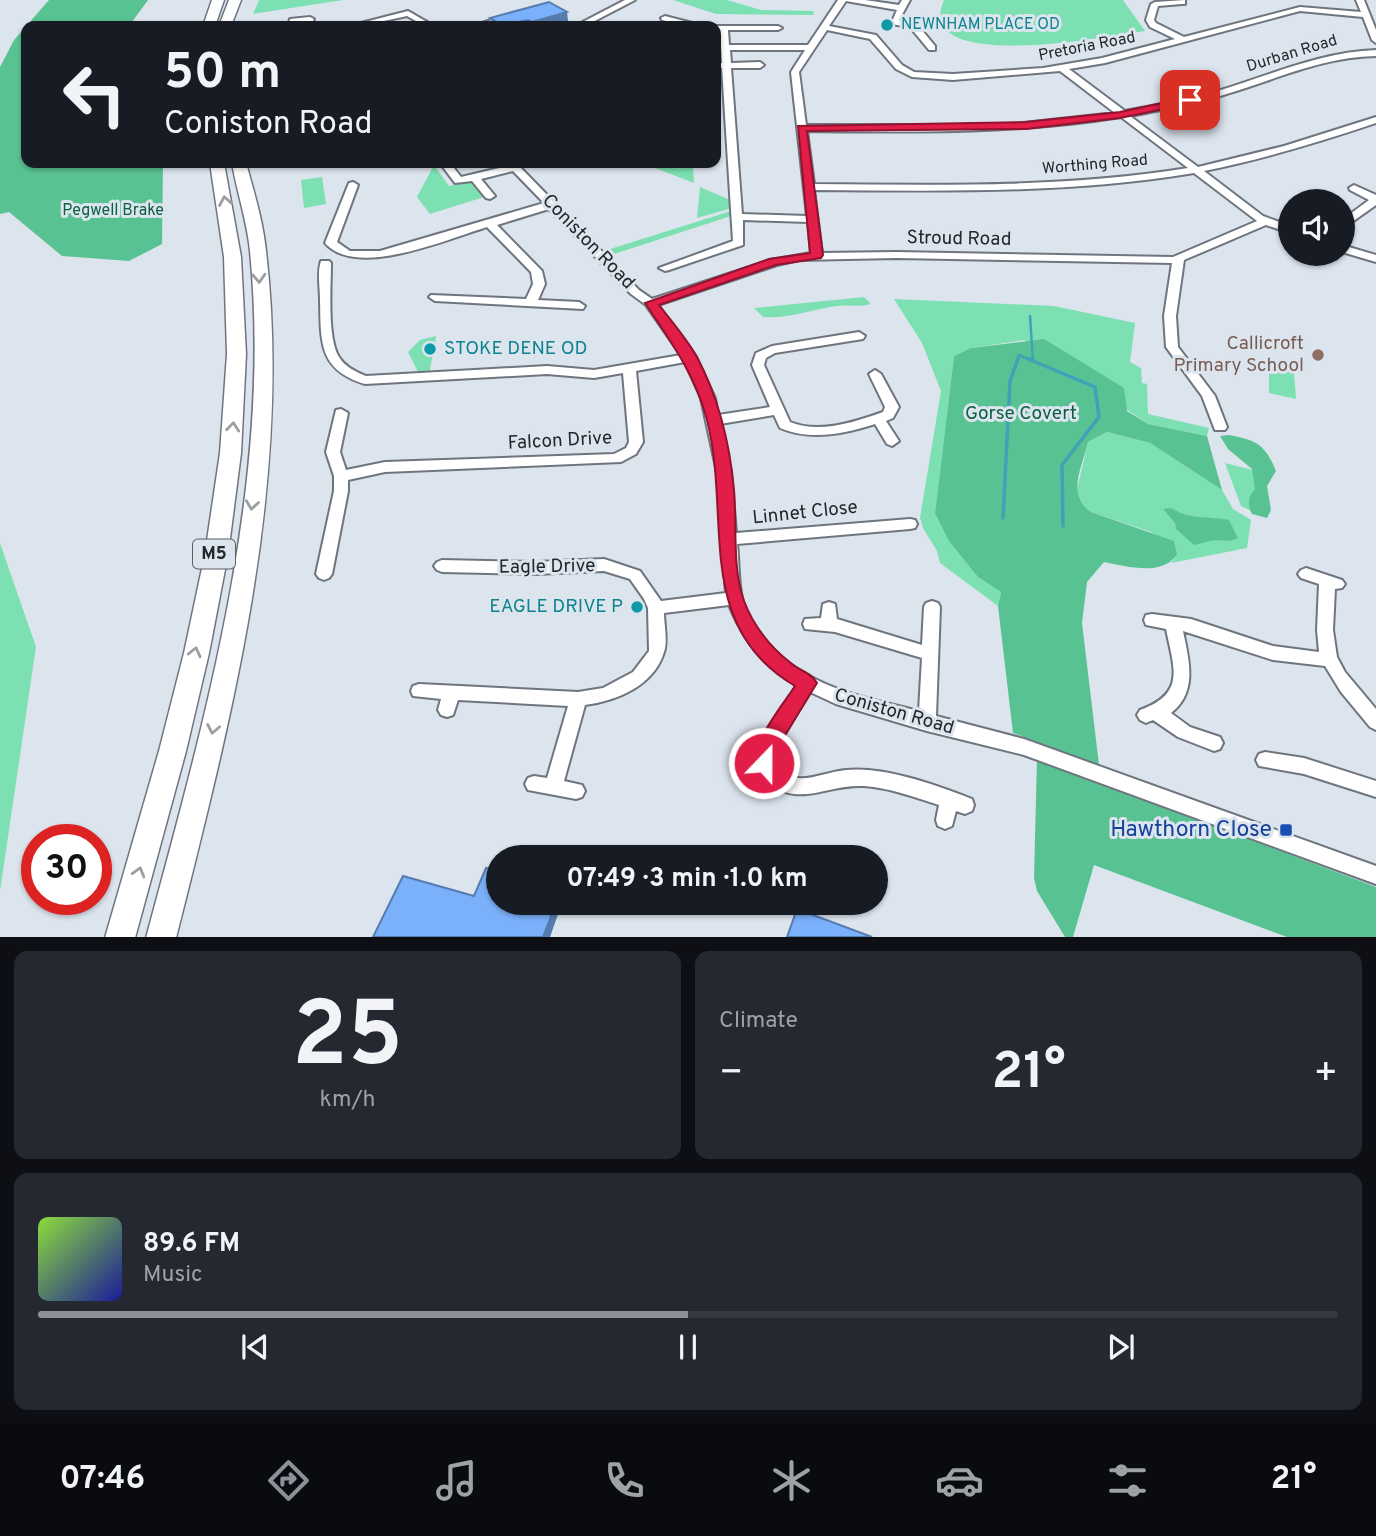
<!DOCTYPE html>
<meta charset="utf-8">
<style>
:root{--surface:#171b24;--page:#242831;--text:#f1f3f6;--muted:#9ea1a6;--line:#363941;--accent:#8c9099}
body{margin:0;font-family:Overpass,sans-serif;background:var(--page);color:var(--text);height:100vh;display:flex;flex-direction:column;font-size:26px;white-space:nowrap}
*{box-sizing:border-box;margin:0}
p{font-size:23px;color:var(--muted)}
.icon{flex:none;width:38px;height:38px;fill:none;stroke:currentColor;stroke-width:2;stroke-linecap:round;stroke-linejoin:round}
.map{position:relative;height:937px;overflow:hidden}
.details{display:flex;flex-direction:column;gap:14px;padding:14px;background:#0d0f14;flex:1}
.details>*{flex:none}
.guide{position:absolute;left:21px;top:21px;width:700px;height:147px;border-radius:14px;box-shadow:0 2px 5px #0004;background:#171b24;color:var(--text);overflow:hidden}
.buttons{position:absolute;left:1278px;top:189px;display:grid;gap:14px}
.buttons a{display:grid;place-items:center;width:77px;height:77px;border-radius:50%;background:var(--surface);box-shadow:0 2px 5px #0004;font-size:35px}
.speed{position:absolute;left:21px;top:824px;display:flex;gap:14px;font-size:35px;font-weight:700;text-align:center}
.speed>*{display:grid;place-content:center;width:91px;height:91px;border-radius:50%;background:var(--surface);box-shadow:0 2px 5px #0004;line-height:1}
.speed .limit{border:10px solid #d22;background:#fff;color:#111}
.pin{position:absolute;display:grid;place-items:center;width:60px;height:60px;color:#fff;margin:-30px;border-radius:14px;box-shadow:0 4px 10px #0006}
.me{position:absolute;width:77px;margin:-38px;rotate:22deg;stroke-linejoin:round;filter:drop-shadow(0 0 5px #0008)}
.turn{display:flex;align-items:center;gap:24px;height:147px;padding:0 28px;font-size:32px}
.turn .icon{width:91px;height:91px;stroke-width:2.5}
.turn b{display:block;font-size:49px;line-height:60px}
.big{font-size:52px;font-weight:700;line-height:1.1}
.details .widget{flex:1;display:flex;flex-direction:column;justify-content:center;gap:10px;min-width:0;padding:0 24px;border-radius:14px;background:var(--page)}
.details .dial{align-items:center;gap:0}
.dial b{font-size:91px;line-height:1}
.song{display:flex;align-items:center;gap:21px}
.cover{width:84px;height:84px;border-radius:10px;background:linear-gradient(135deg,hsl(90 70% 55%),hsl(240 70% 35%))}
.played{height:7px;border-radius:4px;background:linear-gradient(90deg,var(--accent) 50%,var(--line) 50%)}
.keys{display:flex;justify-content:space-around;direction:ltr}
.heat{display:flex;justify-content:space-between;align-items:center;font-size:38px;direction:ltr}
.details .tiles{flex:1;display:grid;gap:14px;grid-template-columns:1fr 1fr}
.widget:last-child{grid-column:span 2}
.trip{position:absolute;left:486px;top:845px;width:402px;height:70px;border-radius:35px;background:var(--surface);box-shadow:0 2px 5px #0004;font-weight:700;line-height:70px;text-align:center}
.dock{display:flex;height:112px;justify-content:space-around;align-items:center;background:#090b0e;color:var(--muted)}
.dock .icon{width:49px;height:49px}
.dock .selected{color:var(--accent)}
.dock b{font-size:32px;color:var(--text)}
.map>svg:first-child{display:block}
.green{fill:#7de0b2}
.forest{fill:#59c293}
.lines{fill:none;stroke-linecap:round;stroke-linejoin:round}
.stream-far1{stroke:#3ea3b7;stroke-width:2.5}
.stream{stroke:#3ea3b7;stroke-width:3.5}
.minor-casing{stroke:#6e757e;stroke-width:4}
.highway-casing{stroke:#6e757e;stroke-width:3}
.minor{fill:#fff;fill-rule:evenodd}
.highway{fill:#fff;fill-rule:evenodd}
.wall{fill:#6a98d7}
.shaded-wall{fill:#567caf}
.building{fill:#7bb1fa;stroke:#567caf;stroke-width:2}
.oneway{stroke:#9c9ea0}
.route{fill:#e11d48;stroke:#92132f;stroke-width:2}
.culture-dot{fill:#0f9aa8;stroke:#dce4ee;stroke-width:2.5}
.education-dot{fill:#8d6e63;stroke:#dce4ee;stroke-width:2.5}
.transit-dot{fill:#1a4fb4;stroke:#dce4ee;stroke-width:2.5}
.labels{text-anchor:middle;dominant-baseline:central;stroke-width:6;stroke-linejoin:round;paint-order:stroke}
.far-culture-label{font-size:16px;fill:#0d838f;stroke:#dce4ee;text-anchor:start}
.far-street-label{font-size:16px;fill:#24272b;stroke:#dce4ee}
.far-park-label{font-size:16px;fill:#0c5f41;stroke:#dce4ee}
.shield{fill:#dce4ee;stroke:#5b6066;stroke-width:2}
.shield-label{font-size:18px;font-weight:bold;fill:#24272b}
.street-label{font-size:19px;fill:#24272b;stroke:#dce4ee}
.education-label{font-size:19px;fill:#785e54;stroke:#dce4ee;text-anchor:end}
.culture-label{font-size:19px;fill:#0d838f;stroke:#dce4ee;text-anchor:start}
.park-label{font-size:19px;fill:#0c5f41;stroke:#dce4ee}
.near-transit-label{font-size:23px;fill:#164399;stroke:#dce4ee;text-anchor:end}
</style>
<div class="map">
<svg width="1376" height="938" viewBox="0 0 1376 938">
<rect width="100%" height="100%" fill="#dce4ee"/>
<path class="green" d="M259,0h84l-90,14z
M673,0h54l34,10 53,1 -1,4 -97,-1z
M944,0h179l22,31c-29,4 -234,45 -201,-31z
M642,163h51l1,20z
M434,165l15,21 23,-5 12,16 -54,17 -13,-17z
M322,177l4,27 -22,4 -3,-28z
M700,187l30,13 2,8 -35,10z
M731,211v5l-120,39 -4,-5z
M864,297l7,7c-14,4 -21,0 -34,2 -23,3 -50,13 -74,11l-9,-9z
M894,299l160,7 81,17 -5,39 11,6 1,15 5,1 1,30 61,14 -2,8 -59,-12 -124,-84 -53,8 -17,8 -19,157 43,64 23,15 -3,14 -58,-43 -3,-12 -14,-23 -3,-10 21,-127 -19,-48z
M436,336l-1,8 -9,1 -1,9h8l-4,20h-10l-11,-22 12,-12z
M1269,368l25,5 2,26 -27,-6z
M1107,432l43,11 72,47 11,19 18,11 -4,28 -76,15 6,-8 -26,-23 -60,-20 -12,-8 -3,-10 12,-52z
M1225,463l32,8 1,43 -17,-8z
M0,543l36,104 -36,244z"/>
<path class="forest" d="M49,0h99l-19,26h-103v137h137l-1,81 -33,17 -67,-5 -53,-44 -9,2v-147l14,-27z
M1044,339l80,49 3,23 21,13 59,12 15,54 -72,-47 -43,-11 -19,10c-6,26 -22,53 3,70l83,29 3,14c-17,22 -50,11 -73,7l-17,20 -5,41 17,142 -86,-32 -15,-127 3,-14 -23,-15 -29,-36 -14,-28 19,-157 17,-8z
M1229,435c27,5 36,9 47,36l-9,15 4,24 -4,8 -15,-4c-5,-9 -4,-17 3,-25l-3,-20 -24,-20 -8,-13z
M1171,508c19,12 37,8 58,12l9,18 -8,3 -16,-1 -20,5 -18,-16 -1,-6 -12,-14z
M1037,759l339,128v50h-89l-193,-72 -21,72h-8l-28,-46 -3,-13z"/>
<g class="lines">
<path class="stream-far1" d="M1030,316l3,45
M1017,361l2,-6 13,6"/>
<path class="stream" d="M1028,359h5
M1033,361l62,26 4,30 -37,48 1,61
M1003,518l7,-137 8,-22"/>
<defs>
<path id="minor" d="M625,0h10l-50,26h-10z
M838,0h27l34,5 3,-5h8l-11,20 17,3 19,23v4h-6l-19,-23 -19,-3 6,-14 -51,-9 -17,25 47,9 26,30 12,7 39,2 90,-6 59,-10 73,-19 -25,-12 -4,-7 5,-16 4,-2 30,-2v4h-3l-24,2 -4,14 2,3 28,14 116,-30 61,5 -5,-12h8l12,30v13l-4,-3 -9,-23 -63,-6 -195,52 -36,6 56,42c30,-6 60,-10 89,-19 55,-16 105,-40 162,-42v6c-56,1 -103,25 -156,40 -29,9 -60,14 -90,20l68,51 86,-21 92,-29v6c-56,19 -113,36 -172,48l59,45 27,10v7l-24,-8 -82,35 -8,56 2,31 37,49 12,31 -2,3h-10l-13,-34 -36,-49 -2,-31 8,-53 -276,-5 -97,2 -22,5 -119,40 38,52 19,41 3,17 52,-8 -18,-42 4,-12 16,-7 87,-14 6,4 -2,3 -88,14 -9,5 -2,7 26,57c29,12 65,0 93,-10l2,-5 -16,-33 6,-4 6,4 18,33 -6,11 -7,3 13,20 -7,5 -5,-2 -12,-20c-31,10 -64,17 -95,4l-6,-13 -54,9 11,48 5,61 174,-14 5,1 2,4 -2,4 -5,1 -173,15c2,17 1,37 5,54 3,14 12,27 20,38 37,50 100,61 157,75l3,-53 -87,-26 -30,-3 -2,-5 2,-5 16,-1 2,-14 6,-2 6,2 2,15 85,26 2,-38 2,-4 6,-2 6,2 2,4 -4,109 88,23 352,127v18l-352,-129 -97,-24 -91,-27 -26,-12 -35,58 -1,18c28,20 43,5 72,2 38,-4 90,15 126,29l2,6 -2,6 -7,3 -9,-3 -4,15 -7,3 -7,-3 -2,-6 3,-15c-25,-8 -49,-17 -75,-19 -40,-2 -63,23 -100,-5l-16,5 -6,-2 -3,-6 3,-6 14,-5 -1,-12 6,-14 36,-56c-34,-17 -54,-46 -68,-80l-65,8c0,12 4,28 0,39 -10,34 -48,49 -79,53l-21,76 18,4 3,6 -3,6 -6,2 -48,-9 -3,-6 3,-6 6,-2 13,2 21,-72 -110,-6 -5,15 -6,2 -6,-2 -3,-5 3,-11 -28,-3 -2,-5 2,-5 6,-2 159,8 25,-4 30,-16 16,-21 -1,-43 -4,-9 -14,-20 -26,-8 -69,3 -93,-2 -5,-2 -3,-4 3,-4 5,-2 93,2 69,-3 36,12 21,30 65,-8 -9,-121 -16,-74 -16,-36 -49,9 7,71 -7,12 -15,8 -236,10 -37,8v11l-16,83 -3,4 -5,2 -5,-2 -3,-4 18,-83v-15l-8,-24 10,-42 5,-1 7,4 -8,39 6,18 39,-8 229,-8 12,-6 3,-6 -6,-69 -29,5 -47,-4 -182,10c-47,-14 -44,-43 -45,-84 0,-13 -3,-28 1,-39h8l2,2c0,24 -4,75 8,94 6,10 17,15 27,19l181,-10 47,4 87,-15 -35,-50 -15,-11 -82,-85 -52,16 45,46 3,13 -7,16 41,2 6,4 -2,3 -148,-8 -6,-4 2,-2 95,4 7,-15 -2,-12 -44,-45c-39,12 -131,52 -162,16l24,-60 4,-1 5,3 -21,57 13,9h30l164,-48 -31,-32 -32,8 14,17 -5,3 -4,-1 -14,-17 -17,2 -15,-20h10l11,14 47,-11 -2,-3h10l37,38 4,1v3l82,85 13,9 118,-39 41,-7 -3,-31 -65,-2v25l-74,25 -4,1 -6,-3 74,-27 -11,-173 -6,1v-6h6l-2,-33h-4l-2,-4h64l4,2 -4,2h-50l1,15h79zM827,30l43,9 26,30 16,8 41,3 107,-9 55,42 -111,12h-198l-7,-53zM730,50h75l-14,22 16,144 -65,-2 -11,-146h29l4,-3 -4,-3 -29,1zM1121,117l67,51c-124,20 -249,17 -374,16l-7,-53c105,1 210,3 314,-14zM1194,173l63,48 -84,36 -277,-5 -74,1 -8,-63c128,1 254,4 380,-17z
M408,11l26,15h-9l-18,-10 -42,9 -4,-2z
M508,15h3v4l-27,7h-12z
M665,16l31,8 1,2h-12l-23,-6 -1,-2z
M310,17l4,2 -1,2 -16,2 -1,3h-8l2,-7z
M1354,185l22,10v10l-34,24v-9l27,-20 -19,-10 -1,-2z
M1342,245l34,10v7l-34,-10z
M1306,568l36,12 3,4 -3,4 -7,1 -2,41 4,27 8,15 31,37v21l-6,-3 -29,-35 -16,-26 -52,-6 -90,-29c6,29 15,61 -12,82l19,14 30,10 3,6 -3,6 -6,2 -36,-14 -25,-17 -7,3 -6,-3 -3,-5 3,-5c46,-17 34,-41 26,-81l-20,-4 -2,-5 2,-5 6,-1 39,5 82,27 46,6 -2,-22 2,-46 -18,-6 -3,-4 3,-4z
M1265,752l39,6 72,23v16l-72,-23 -45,-8 -3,-6 3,-6z"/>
<path id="highway" d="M212,0h12l-9,26h-12z
M229,0h12l-10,26h-12z
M210,163h14l17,94 5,97 -5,99 -13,101 -19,99 -23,98 -51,187h-30l54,-187 25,-98 21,-99 15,-101 7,-99 -3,-97z
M232,163h14c8,29 17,58 20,88 27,231 -34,464 -90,687h-30c60,-222 127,-455 104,-687 -3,-30 -13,-59 -18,-88z"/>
</defs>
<use href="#minor" class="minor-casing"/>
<use href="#highway" class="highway-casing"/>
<use href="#minor" class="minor"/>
<use href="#highway" class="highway"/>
</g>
<path class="wall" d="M490,18l78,3 -19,5h-57z"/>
<path class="shaded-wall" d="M567,12l1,9 -19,5h-16l-1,-4z
M528,20l1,6h-27v-1z
M556,903h6l-12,34h-7z"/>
<path class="building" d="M549,2l18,10 -35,10 -4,-2 -26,5 -12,-7z
M486,868l13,4v31h57l-13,34h-170l30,-61 71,20z
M797,909l75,28h-85z"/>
<defs><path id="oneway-chevron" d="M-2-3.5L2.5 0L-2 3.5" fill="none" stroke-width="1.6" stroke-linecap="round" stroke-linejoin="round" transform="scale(1.75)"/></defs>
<g class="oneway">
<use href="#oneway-chevron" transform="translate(225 201) rotate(-100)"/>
<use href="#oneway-chevron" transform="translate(259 278) rotate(87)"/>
<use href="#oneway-chevron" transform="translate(233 427) rotate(-84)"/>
<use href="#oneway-chevron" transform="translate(252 505) rotate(98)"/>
<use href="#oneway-chevron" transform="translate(195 652) rotate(-77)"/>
<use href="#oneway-chevron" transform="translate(213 729) rotate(101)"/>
<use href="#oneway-chevron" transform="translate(139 872) rotate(-74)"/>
</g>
<path class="route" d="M1190,97l5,3 -2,3 -73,15 -94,11 -219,2 16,124 -2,3 -45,7 -117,40c13,17 28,34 38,52 21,40 33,88 37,133 3,35 -2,78 10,111 10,26 27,47 48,63 8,7 20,9 25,19l-41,67 -5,20 -7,2 -7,-2c-10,-23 26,-65 38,-84 -103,-61 -63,-168 -88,-266 -12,-46 -36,-78 -62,-117l124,-44 41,-6 -12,-127 228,-4 94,-10z"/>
<g class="culture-dot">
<circle cx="887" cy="25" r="7"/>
<circle cx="430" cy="349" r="7"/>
<circle cx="637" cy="607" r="7"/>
</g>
<circle class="education-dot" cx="1318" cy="355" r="7"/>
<rect class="transit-dot" x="1279" y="823" width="14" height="14" rx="3.5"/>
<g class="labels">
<g class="far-culture-label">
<text x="901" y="25">NEWNHAM PLACE OD</text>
</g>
<g class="far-street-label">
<text transform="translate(1087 47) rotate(-11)">Pretoria Road</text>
<text transform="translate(1292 54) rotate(-17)">Durban Road</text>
<text transform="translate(1095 165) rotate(-5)">Worthing Road</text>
</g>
<g class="far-park-label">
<text x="113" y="211">Pegwell Brake</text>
</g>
<rect class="shield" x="193" y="539.5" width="42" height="29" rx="5"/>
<g class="shield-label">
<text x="214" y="554">M5</text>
</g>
<g class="street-label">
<text transform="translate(959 239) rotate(1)">Stroud Road</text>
<text transform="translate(588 242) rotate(46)">Coniston Road</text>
<text transform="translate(560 441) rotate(-3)">Falcon Drive</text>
<text transform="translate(805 513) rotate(-6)">Linnet Close</text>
<text transform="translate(547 567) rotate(-1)">Eagle Drive</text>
<text transform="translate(894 712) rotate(16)">Coniston Road</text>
</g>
<g class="education-label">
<text x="1304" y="344">Callicroft<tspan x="1304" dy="22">Primary School</tspan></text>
</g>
<g class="culture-label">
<text x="444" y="349">STOKE DENE OD</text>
<text x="623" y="607" text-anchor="end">EAGLE DRIVE P</text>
</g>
<g class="park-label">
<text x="1021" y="414">Gorse Covert</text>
</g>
<g class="near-transit-label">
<text x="1272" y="830">Hawthorn Close</text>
</g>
</g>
</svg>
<div class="buttons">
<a><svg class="icon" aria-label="sound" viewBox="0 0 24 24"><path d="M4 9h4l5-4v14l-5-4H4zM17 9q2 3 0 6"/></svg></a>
</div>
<div class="speed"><div class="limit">30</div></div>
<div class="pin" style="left:1190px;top:100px;background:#d93025"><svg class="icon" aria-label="arrive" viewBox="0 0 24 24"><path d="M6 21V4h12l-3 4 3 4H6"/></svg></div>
<svg class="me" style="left:764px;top:763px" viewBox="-20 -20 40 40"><circle r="17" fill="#e11d48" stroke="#fff" stroke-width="3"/><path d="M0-11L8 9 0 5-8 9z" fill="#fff"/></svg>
<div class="trip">07:49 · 3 min · 1.0 km</div>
<div class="guide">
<div class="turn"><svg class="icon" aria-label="left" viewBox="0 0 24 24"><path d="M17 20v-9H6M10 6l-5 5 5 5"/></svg><div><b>50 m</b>Coniston Road</div></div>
</div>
</div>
<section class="details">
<div class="tiles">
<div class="widget dial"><b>25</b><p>km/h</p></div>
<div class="widget"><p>Climate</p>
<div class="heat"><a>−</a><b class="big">21°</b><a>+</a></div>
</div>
<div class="widget">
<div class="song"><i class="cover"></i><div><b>89.6 FM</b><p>Music</p></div></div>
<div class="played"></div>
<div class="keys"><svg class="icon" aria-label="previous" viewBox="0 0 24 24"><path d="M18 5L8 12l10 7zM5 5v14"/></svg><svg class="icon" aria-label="pause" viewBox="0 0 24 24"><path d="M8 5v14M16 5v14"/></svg><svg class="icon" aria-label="next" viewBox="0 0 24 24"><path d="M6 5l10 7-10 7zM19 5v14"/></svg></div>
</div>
</div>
</section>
<nav class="dock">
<b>07:46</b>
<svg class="icon selected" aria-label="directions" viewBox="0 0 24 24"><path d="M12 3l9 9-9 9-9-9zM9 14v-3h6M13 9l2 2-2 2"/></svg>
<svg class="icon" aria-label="music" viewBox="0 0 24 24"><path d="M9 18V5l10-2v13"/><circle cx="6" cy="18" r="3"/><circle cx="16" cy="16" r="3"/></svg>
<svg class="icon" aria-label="phone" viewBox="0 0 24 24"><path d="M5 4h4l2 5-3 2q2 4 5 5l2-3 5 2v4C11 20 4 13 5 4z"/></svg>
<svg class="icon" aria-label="climate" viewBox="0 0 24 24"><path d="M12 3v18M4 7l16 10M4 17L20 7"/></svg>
<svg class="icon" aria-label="car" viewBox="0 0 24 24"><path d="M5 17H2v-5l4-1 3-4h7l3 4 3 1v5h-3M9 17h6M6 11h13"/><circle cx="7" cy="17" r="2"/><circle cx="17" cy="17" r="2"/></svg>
<svg class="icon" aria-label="filters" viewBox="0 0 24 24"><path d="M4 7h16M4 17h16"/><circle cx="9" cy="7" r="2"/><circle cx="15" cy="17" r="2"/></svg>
<b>21°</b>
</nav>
